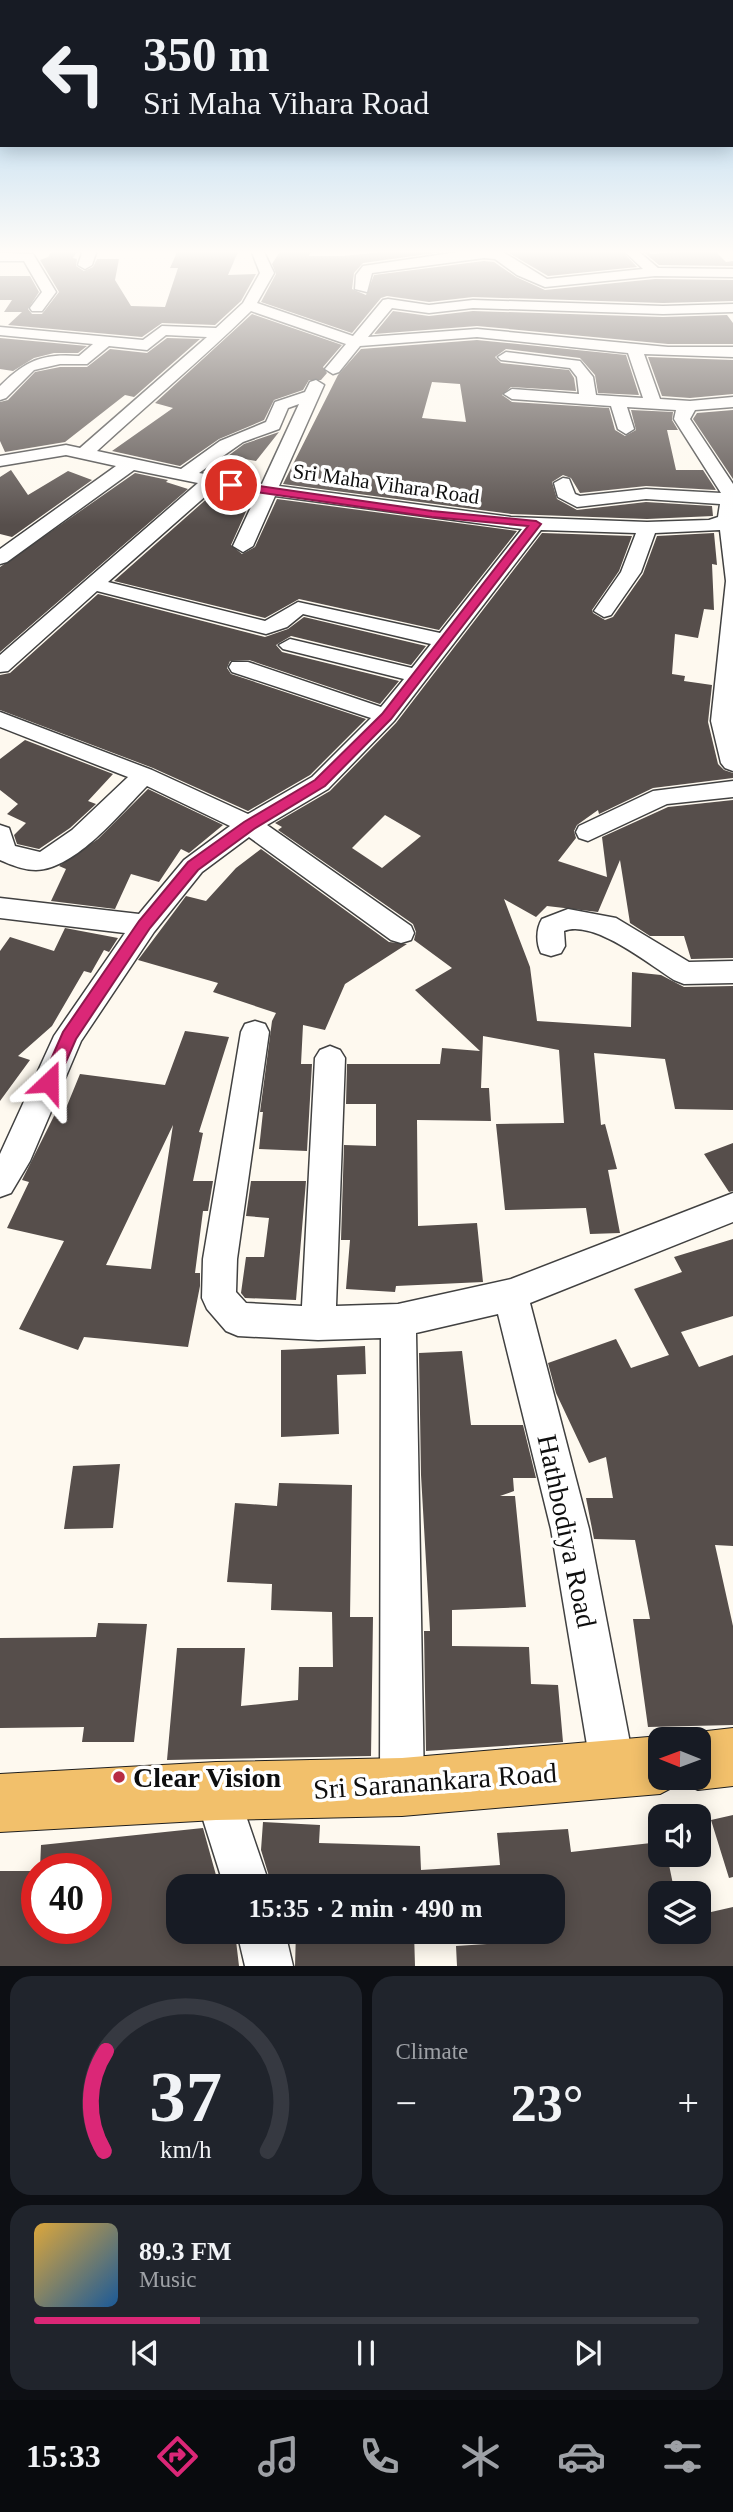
<!DOCTYPE html>
<meta charset="utf-8">
<style>
:root{--surface:#171b24;--page:#20242c;--text:#f1f3f6;--muted:#9ea1a6;--line:#363941;--accent:#db2777}
body{margin:0;font-family:Georgia,serif;background:var(--page);color:var(--text);height:100vh;display:flex;flex-direction:column;font-size:26px;white-space:nowrap}
*{box-sizing:border-box;margin:0}
p{font-size:23px;color:var(--muted)}
.icon{flex:none;width:38px;height:38px;fill:none;stroke:currentColor;stroke-width:2;stroke-linecap:round;stroke-linejoin:round}
.map{position:relative;height:1966px;overflow:hidden}
.details{display:flex;flex-direction:column;gap:10px;padding:10px;background:#0d0f14;flex:1}
.details>*{flex:none}
.guide{position:absolute;left:0px;top:0px;width:733px;height:147px;box-shadow:0 4px 18px #0003;background:#171b24;color:var(--text);overflow:hidden}
.needle{width:46px;rotate:271deg}
.controls{position:absolute;left:648px;top:1727px;display:grid;gap:14px}
.controls a{display:grid;place-items:center;width:63px;height:63px;border-radius:14px;background:var(--surface);box-shadow:0 4px 18px #0003;font-size:35px}
.speed{position:absolute;left:21px;top:1853px;display:flex;gap:14px;font-size:35px;font-weight:700;text-align:center}
.speed>*{display:grid;place-content:center;width:91px;height:91px;border-radius:50%;background:var(--surface);box-shadow:0 4px 18px #0003;line-height:1}
.speed .limit{border:10px solid #d22;background:#fff;color:#111}
.pin{position:absolute;display:grid;place-items:center;width:60px;height:60px;color:#fff;margin:-30px;border:4px solid #fff;border-radius:50%;box-shadow:0 2px 7px #0007}
.me{position:absolute;width:77px;margin:-38px;rotate:23deg;stroke-linejoin:round;filter:drop-shadow(0 0 5px #0008)}
.turn{display:flex;align-items:center;gap:24px;height:147px;padding:0 28px;font-size:32px}
.turn .icon{width:91px;height:91px;stroke-width:2.5}
.turn b{display:block;font-size:49px;line-height:60px}
.big{font-size:52px;font-weight:700;line-height:1.1}
.details .card{flex:1;display:flex;flex-direction:column;justify-content:center;gap:10px;min-width:0;padding:0 24px;border-radius:21px;background:var(--page)}
.details .dial{align-items:center;gap:0}
.dial svg{height:182px;overflow:visible;fill:none;stroke:var(--line);stroke-width:7;stroke-linecap:round;text-anchor:middle}
.dial text{fill:var(--text);stroke:none}
.song{display:flex;align-items:center;gap:21px}
.cover{width:84px;height:84px;border-radius:10px;background:linear-gradient(135deg,hsl(40 70% 55%),hsl(210 70% 35%))}
.played{height:7px;border-radius:4px;background:linear-gradient(90deg,var(--accent) 25%,var(--line) 25%)}
.keys{display:flex;justify-content:space-around;direction:ltr}
.heat{display:flex;justify-content:space-between;align-items:center;font-size:38px;direction:ltr}
.details .tiles{flex:1;display:grid;gap:10px;grid-template-columns:1fr 1fr}
.card:last-child{grid-column:span 2}
.trip{position:absolute;left:166px;top:1874px;width:399px;height:70px;border-radius:21px;background:var(--surface);box-shadow:0 4px 18px #0003;font-weight:700;line-height:70px;text-align:center}
.dock{display:flex;height:112px;justify-content:space-around;align-items:center;background:#090b0e;color:var(--muted)}
.dock .icon{width:49px;height:49px}
.dock .current{color:var(--accent)}
.dock b{font-size:32px;color:var(--text)}
.map>svg:first-child{display:block}
.building{fill:#564e4b;fill-rule:evenodd}
.lines{fill:none;stroke-linecap:round;stroke-linejoin:round}
.minor-casing{stroke:#414141;stroke-width:3}
.major-casing{stroke:#1f1f1f;stroke-width:2}
.minor{fill:#fff;fill-rule:evenodd}
.major{fill:#f2c06b;fill-rule:evenodd}
.route{fill:#db2777;stroke:#8e194d;stroke-width:2}
.poi-dot{fill:#b82c44;stroke:#fff;stroke-width:2.5}
.labels{text-anchor:middle;dominant-baseline:central;stroke-width:7;stroke-linejoin:round;paint-order:stroke}
.far-street-label{font-size:21px;fill:#0e0e0e;stroke:#fff}
.near-street-label{font-size:28px;fill:#0e0e0e;stroke:#fff}
.near-poi-label{font-size:28px;font-weight:bold;fill:#0e0e0e;stroke:#fff;text-anchor:start}
</style>
<div class="map">
<svg width="733" height="1966" viewBox="0 0 733 1966">
<rect width="100%" height="100%" fill="#fef9ef"/>
<path class="building" d="M52,250h26l-5,8 4,1 -1,7 8,5 9,-4 4,-8h22l-4,21 16,26 34,1 13,-39h-8l8,-18 60,2 -10,23 28,-1 -15,27 -26,24 -53,-2 -20,14 -134,-12 14,-13h-18l8,-12h-12v-24h30l9,16 -11,17 4,5h10l17,-22 -19,-32 8,-3z
M281,250h30l-2,6h34l61,-6h52l-93,13 -9,10 -2,16 14,6 8,-20 110,-14 10,1 22,15 29,13 110,-11 78,1v21l-70,2 -190,-6 -44,5 -42,-6 -6,2 -29,35 -91,-31 15,-28 -4,-10z
M504,250h117l16,17 -89,9z
M641,250h7l2,4 64,-4 12,12 7,-1v5l-74,-1z
M393,311l36,5 44,-5 190,6 64,-2 6,8v21h-65l-191,-18 -103,8z
M252,314l90,31 -19,22 4,6 -6,7h-12l-6,10 -29,10 -10,20 -45,19 -39,27 -68,-15 61,-43 -18,-5z
M0,338l87,8 -9,7h-24l-20,5 -21,13 -13,-2z
M167,338l33,1 -66,58 -9,-2 -60,47 -60,10 -5,-11v-39l8,-2 27,-28 25,-5h27l23,-18 37,4z
M477,340l149,15 13,40 -41,-2 -3,-18 -15,-17 -74,-9 -11,8 6,6 68,7 5,8 2,13 -65,-4 -9,8 10,7 97,6 6,22 10,6 11,-6 -5,-20 42,2 -1,8 6,10h-11l9,40h27l13,20 -70,-4 -66,7 -9,-15 -8,-3 -11,7 5,17 20,11 69,-8 66,4 1,10 -66,3 -136,-5 -228,-30 55,-109 23,-26zM432,382l28,2 6,38 -44,-4z
M648,357l85,3v34l-43,4 -28,-2z
M733,410v69l-40,-60 4,-6z
M279,432l-23,29 -28,-5 16,-12z
M11,470l17,25 40,-24 24,9 -80,57 -12,-3v-57z
M135,473l33,7 -2,2 22,7 -188,163v-85z
M222,491l31,5 -22,49 11,9 13,-7 22,-48 240,32 -78,99 -140,-31 -34,19 -151,-37 96,-85 6,1z
M542,533l90,3 -13,35 -27,39 1,3 12,7 8,-3 30,-43 14,-38 57,-3 3,32 -5,-1 2,46 -10,-1 -6,29 -23,-4 -3,40 13,2 -1,5 28,4 -4,37 10,42 6,6 9,3v5l-80,10 -54,26 -1,-4 -21,15 -3,6 2,7 -18,23 49,16 -5,-40 66,-30 65,-7v158l-42,1 -7,-23h-34l-20,-13 -10,-63 -22,52 -51,-6 -11,11 -32,-18 26,68 7,54 94,6 1,-55 29,3 23,12 49,-1v124l-58,-1 -10,-50 -71,-6 7,72 4,-1 12,45 -9,1 12,63 -30,1 -4,-26 -81,2 -9,-86 68,-1 -5,-73 -76,-14 -2,52h8l2,33 -74,-1 1,106 59,-3 6,59 -87,4 -1,6 -49,-3 4,-49h-9l3,-95 32,1v-42h-30l1,-40h93l2,-16 38,3 -65,-61 37,-22 -38,-28 2,-8 -3,-8 -135,-94 4,-3 -7,-4 55,-32 66,-68zM385,815l36,21 -39,32 -30,-20z
M98,594l167,43 23,-8 16,-12 122,29 -15,19 -120,-29 -15,9 6,7 117,29 -19,23 -131,-44 -19,1 -3,7 4,6 135,45 -56,56 -62,36 -95,-43 -153,-58v-35l10,-2z
M25,740l88,34 -25,27 8,3 -26,24 -31,21 -22,-5 -3,-9 12,-12 -19,-9 11,-10 -18,-14v-31z
M148,789l75,36 -34,28 -8,-4 -22,33 -28,-8 -16,35 -64,-8 15,-32 -7,-3 39,-27z
M261,849l128,93 18,2 -62,40 -20,46 -22,-5 -2,39h11l-5,87 -48,-2 4,-37h-3l12,-91 4,-8 -63,-21 5,-9 -80,-23 48,-64 20,5 30,-33z
M65,928l53,10 -9,14 -5,-2 -13,23 -7,-2 -32,55 -34,30 12,4 -30,41v-150l10,-14 44,14z
M185,1031l44,6 -30,95 4,1 -10,48h20l-5,30h-5l-8,62h5v13l-12,61 -104,-10 -6,13 -59,-21 45,-88 -57,-13 22,-46 -7,-2 34,-68 8,1 16,-39 85,11zM173,1125l-22,144 -45,-4z
M733,1143v48l-4,1 -25,-38z
M251,1181h55l-10,119 -51,-2 -4,-5 5,-36h18l5,-39 -23,-2z
M733,1239v77l-52,16 18,35 34,-12v191l-18,-1 18,81v99l-85,2 -15,-108h17l-15,-79 -41,-1 -8,-41h27l-7,-41 -17,6 -33,-70 -8,-30 68,-24 15,29 38,-13 -35,-66 48,-17 -8,-15z
M365,1346l1,28 -29,1 2,59 -58,3v-87z
M462,1351l9,74h52l13,53h-23l1,13 -14,5h15l11,111 -74,3v36l77,1 2,37 27,1 5,57 -137,9 -2,-120h6l-9,-156 -2,-122z
M120,1464l-7,64 -49,1 9,-63z
M279,1483l73,2 -2,132h23l-2,139 -204,4 10,-112h68l-4,58 57,-6 1,-33h34l-1,-55 -61,-2 1,-26 -45,-2 8,-79 42,3z
M98,1623l49,1 -13,118h-52l2,-15 -84,1v-90l96,-1z
M733,1815v62l-4,1 -18,-58z
M263,1822l57,3 -1,18 101,3 1,24 79,-5 -3,-32 71,-4 3,23 89,-10v13h7l8,39h-15v38h38v-17l35,-8v59h-276l-1,-20 62,-4 -1,-10h36v-46h-281l-11,-36z
M203,1828l16,58h-41v46h57l4,34h-239v-95h37v57h59v-59h-56l1,-24z
M296,1932h118l1,34h-120z"/>
<g class="lines">
<defs>
<path id="minor" d="M83,250h14l-5,15 -7,4 -7,-4z
M251,250h12l11,23 -17,30 96,33 30,-36 5,-1 41,6 44,-5 190,6 70,-2v8l-70,2 -190,-6 -44,5 -37,-5 -24,29 109,-8 191,18h65v10l-89,-3 16,45 30,2 43,-4v10l-38,3 -5,9 43,65v287l-8,-3 -4,-5 -10,-42 15,-140 -6,-51 -65,3 -14,39 -30,43 -7,2 -10,-6 27,-39 15,-39 -95,-3 -147,191 -66,68 -61,36 144,101 3,7 -3,7 -10,3 -10,-3 -142,-103 -47,35 -48,60 -73,109 -51,120 -19,32 -11,4v-43l54,-118 71,-103 -125,-15v-20l139,16 45,-54 46,-34 -83,-40c-26,26 -71,83 -111,84 -12,0 -25,-5 -36,-10v-35l9,3 6,18 25,6 32,-22 56,-53 -128,-50v-15l152,58 96,44 64,-37 59,-59 -139,-46 -3,-5 3,-5h16l133,45 23,-28 -121,-30 -4,-4 11,-6 122,29 19,-24 -128,-30 -16,13 -21,7 -169,-43 -89,80 -8,1v-17l198,-172 -64,-13 -127,92 -7,2v-15l116,-83 -50,-11 -66,11v-10l66,-11 14,3 127,-111 -41,-2 -19,15 -38,-4 -22,18h-27l-26,6 -28,28 -6,2v-14c25,-25 42,-33 79,-30l14,-12 -93,-9v-8l143,13 19,-14 54,2 27,-25 17,-30zM251,311l95,33 -21,25 8,5 6,-2 21,-26 117,-9 151,16 15,45 -47,-3 -3,-18 -13,-16 -74,-9 -8,5 3,3 69,8 7,9 2,17 -67,-5 -8,5 8,5 99,7 7,23 8,5 8,-5 -7,-22 49,3 -2,9 47,74 -75,-4 -66,7 -5,-2 -6,-15 -6,-1 -9,5 4,14 19,10 69,-8 74,5 -2,13 -9,3 -62,2 -136,-5 -232,-31 45,-101 -8,-5 -6,2 -5,10 -30,10 -9,20 -46,19 -39,28 -84,-18c51,-47 104,-91 154,-140zM299,404l-37,80 -63,-11 44,-31 36,-13 9,-21zM216,487l41,7 -24,52 10,6 10,-6 22,-50 247,33 -82,104 -142,-31 -33,19 -157,-39z
M472,250l31,2 44,27 96,-10 -20,-19h14l21,18 75,1v8l-78,-1 -110,11 -28,-12 -22,-16 -11,-1 -112,15 -5,19 -12,-3 1,-14 7,-9z
M0,253l33,1 23,38 -14,19h-10l-2,-3 12,-16 -18,-31h-24z
M733,781v16l-66,7 -79,37 -9,-3 -3,-6 3,-6 74,-35z
M568,909l48,9 73,44 44,-1v22l-49,1 -10,-4c-24,-15 -80,-61 -110,-49l1,15 -4,7 -10,3 -10,-3c-5,-10 -5,-24 1,-34z
M255,1021l10,3 4,8 -32,227 -1,33 10,11 56,3 13,-248 5,-8 10,-4 10,4 5,8 -9,248 62,-2 113,-25 222,-86v29l-203,81 59,226 46,240 -7,15 -15,7 -15,-7 -7,-15 -40,-240 -53,-215 -82,19 8,454 -6,16 -16,6 -16,-6 -6,-16 1,-449 -63,2 -80,-4 -12,-5 -19,-22 -5,-11 1,-39 38,-227 4,-8z
M216,1769l16,6 38,111h-46l-30,-95 6,-16z
M237,1932h48l8,34h-48z"/>
<path id="major" d="M733,1728v58l-35,4 -17,-7 -21,11 -258,22 -186,4 -216,12v-58l216,-12 186,-4 258,-22 8,4h-8v38h38v-38h-17l17,-8z"/>
</defs>
<use href="#minor" class="minor-casing"/>
<use href="#major" class="major-casing"/>
<use href="#minor" class="minor"/>
<use href="#major" class="major"/>
</g>
<linearGradient id="sky" x2="0" y2="1"><stop stop-color="#94c7ec"/><stop offset="0.48" stop-color="#fffcf8"/><stop offset="1" stop-color="#fffcf8" stop-opacity="0"/></linearGradient>
<rect width="733" height="525" fill="url(#sky)"/>
<path class="route" d="M231,482l201,29 104,10 5,3 -150,195 -66,67 -71,43 -56,41 -48,58 -74,111 -21,48 -6,2 -8,-7 22,-50 76,-111 49,-59 56,-40 71,-42 67,-66 146,-188 -96,-9 -205,-29v-5z"/>
<circle class="poi-dot" cx="119" cy="1777" r="7"/>
<g class="labels">
<g class="far-street-label">
<text transform="translate(386 484) rotate(8)">Sri Maha Vihara Road</text>
</g>
<g class="near-street-label">
<text transform="translate(567 1531) rotate(78)">Hathbodiya Road</text>
<text transform="translate(435 1781) rotate(-4)">Sri Saranankara Road</text>
</g>
<g class="near-poi-label">
<text x="133" y="1777">Clear Vision</text>
</g>
</g>
</svg>
<div class="controls">
<a><svg class="needle" viewBox="-14 -14 28 28"><path d="M0-13l5 13h-10z" fill="#e53935"/><path d="M0 13l5-13h-10z" fill="#9ea1a6"/></svg></a>
<a><svg class="icon" aria-label="sound" viewBox="0 0 24 24"><path d="M4 9h4l5-4v14l-5-4H4zM17 9q2 3 0 6"/></svg></a>
<a><svg class="icon" aria-label="layers" viewBox="0 0 24 24"><path d="M12 4l9 5-9 5-9-5zM3 14l9 5 9-5"/></svg></a>
</div>
<div class="speed"><div class="limit">40</div></div>
<div class="pin" style="left:231px;top:485px;background:#d93025"><svg class="icon" aria-label="arrive" viewBox="0 0 24 24"><path d="M6 21V4h12l-3 4 3 4H6"/></svg></div>
<svg class="me" style="left:49px;top:1082px" viewBox="-20 -20 40 40"><path d="M0-17L14 15 0 8-14 15z" fill="#db2777" stroke="#fff" stroke-width="4"/></svg>
<div class="trip">15:35 · 2 min · 490 m</div>
<div class="guide">
<div class="turn"><svg class="icon" aria-label="left" viewBox="0 0 24 24"><path d="M17 20v-9H6M10 6l-5 5 5 5"/></svg><div><b>350 m</b>Sri Maha Vihara Road</div></div>
</div>
</div>
<section class="details">
<div class="tiles">
<div class="card dial"><svg viewBox="0 0 100 80">
<path d="M14 69A42 42 0 1 1 86 69"/>
<path d="M14 69A42 42 0 0 1 15 25" stroke="#db2777"/>
<text x="50" y="56" font-size="32" font-weight="700">37</text>
<text x="50" y="72" font-size="11">km/h</text>
</svg></div>
<div class="card"><p>Climate</p>
<div class="heat"><a>−</a><b class="big">23°</b><a>+</a></div>
</div>
<div class="card">
<div class="song"><i class="cover"></i><div><b>89.3 FM</b><p>Music</p></div></div>
<div class="played"></div>
<div class="keys"><svg class="icon" aria-label="previous" viewBox="0 0 24 24"><path d="M18 5L8 12l10 7zM5 5v14"/></svg><svg class="icon" aria-label="pause" viewBox="0 0 24 24"><path d="M8 5v14M16 5v14"/></svg><svg class="icon" aria-label="next" viewBox="0 0 24 24"><path d="M6 5l10 7-10 7zM19 5v14"/></svg></div>
</div>
</div>
</section>
<nav class="dock">
<b>15:33</b>
<svg class="icon current" aria-label="directions" viewBox="0 0 24 24"><path d="M12 3l9 9-9 9-9-9zM9 14v-3h6M13 9l2 2-2 2"/></svg>
<svg class="icon" aria-label="music" viewBox="0 0 24 24"><path d="M9 18V5l10-2v13"/><circle cx="6" cy="18" r="3"/><circle cx="16" cy="16" r="3"/></svg>
<svg class="icon" aria-label="phone" viewBox="0 0 24 24"><path d="M5 4h4l2 5-3 2q2 4 5 5l2-3 5 2v4C11 20 4 13 5 4z"/></svg>
<svg class="icon" aria-label="climate" viewBox="0 0 24 24"><path d="M12 3v18M4 7l16 10M4 17L20 7"/></svg>
<svg class="icon" aria-label="car" viewBox="0 0 24 24"><path d="M5 17H2v-5l4-1 3-4h7l3 4 3 1v5h-3M9 17h6M6 11h13"/><circle cx="7" cy="17" r="2"/><circle cx="17" cy="17" r="2"/></svg>
<svg class="icon" aria-label="filters" viewBox="0 0 24 24"><path d="M4 7h16M4 17h16"/><circle cx="9" cy="7" r="2"/><circle cx="15" cy="17" r="2"/></svg>
</nav>
